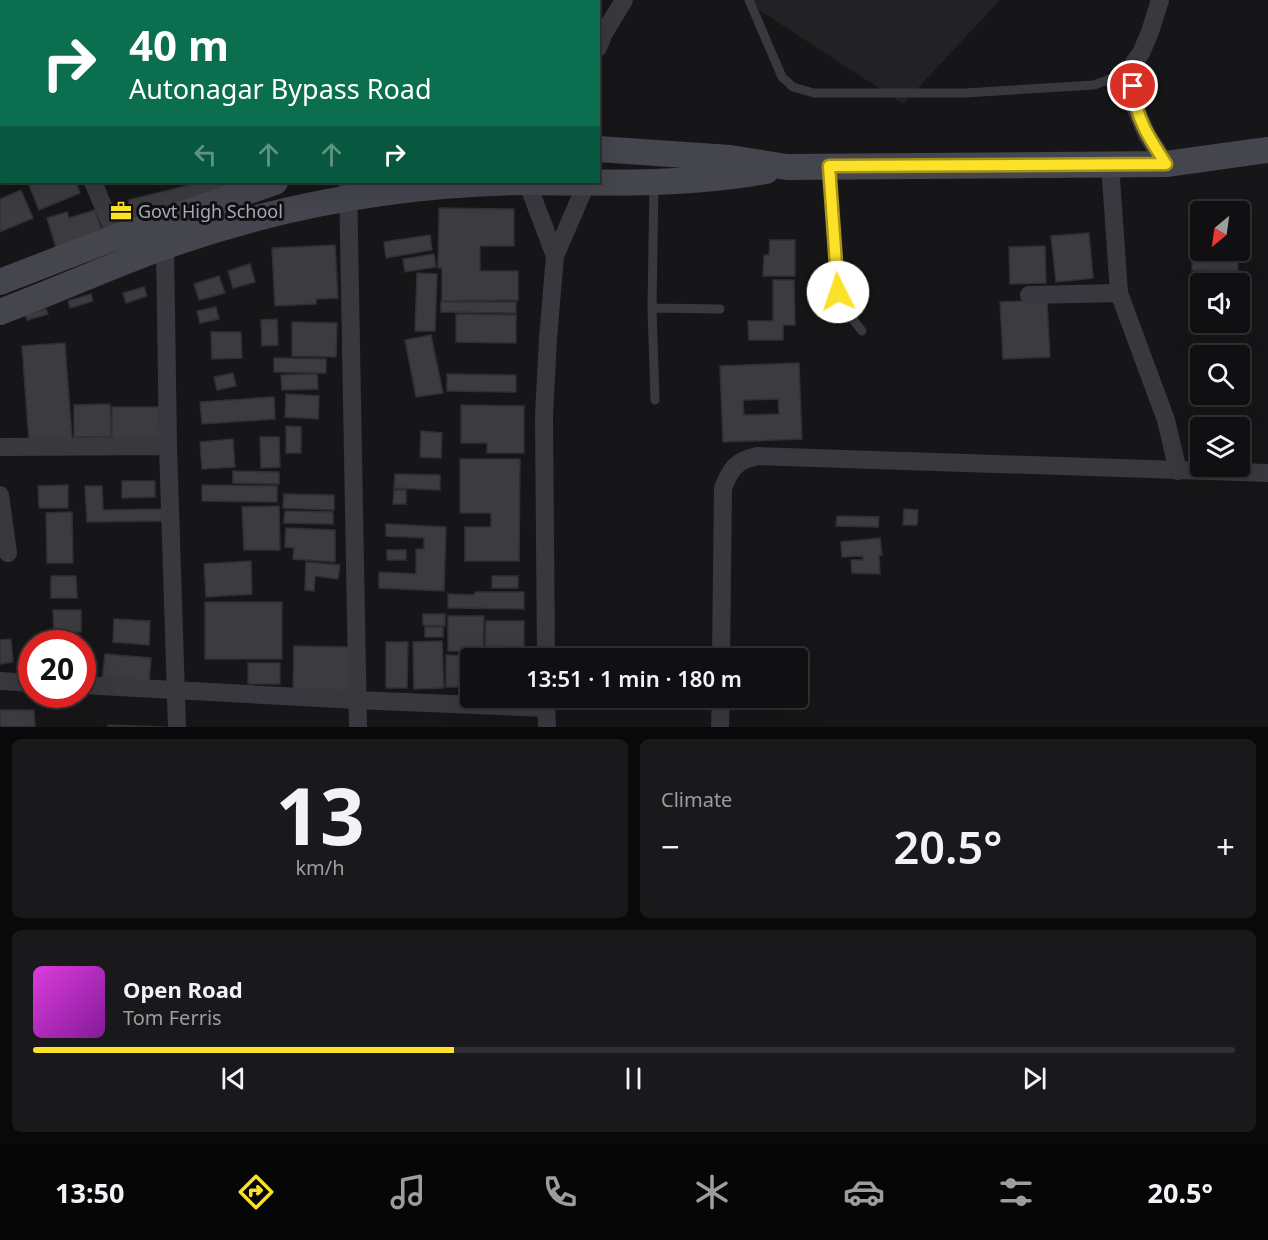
<!DOCTYPE html>
<meta charset="utf-8">
<style>
:root{--surface:#101012;--page:#19191b;--text:#f1f3f6;--muted:#9c9d9f;--line:#303032;--accent:#fce129}
body{margin:0;font-family:"Noto Sans",sans-serif;background:var(--page);color:var(--text);height:100vh;display:flex;flex-direction:column;font-size:22px;white-space:nowrap}
*{box-sizing:border-box;margin:0}
p{font-size:20px;color:var(--muted)}
.icon{flex:none;width:33px;height:33px;fill:none;stroke:currentColor;stroke-width:2;stroke-linecap:round;stroke-linejoin:round}
.map{position:relative;height:727px;overflow:hidden}
.details{display:flex;flex-direction:column;gap:12px;padding:12px;background:#09090a;flex:1}
.details>*{flex:none}
.top-card{position:absolute;left:0px;top:0px;width:600px;height:183px;box-shadow:0 6px 24px #0002,0 0 0 2px var(--line);background:#0b6e4f;color:#fff;overflow:hidden}
.needle{width:39px;rotate:209deg}
.controls{position:absolute;left:1190px;top:201px;display:grid;gap:12px}
.controls a{display:grid;place-items:center;width:60px;height:60px;border-radius:6px;background:var(--surface);box-shadow:0 6px 24px #0002,0 0 0 2px var(--line);font-size:30px}
.speed{position:absolute;left:18px;top:630px;display:flex;gap:12px;font-size:30px;font-weight:700;text-align:center}
.speed>*{display:grid;place-content:center;width:78px;height:78px;border-radius:50%;background:var(--surface);box-shadow:0 6px 24px #0002,0 0 0 2px var(--line);line-height:1}
.speed .limit{border:9px solid #d22;background:#fff;color:#111}
.pin{position:absolute;display:grid;place-items:center;width:51px;height:51px;color:#fff;margin:-26px;border:3px solid #fff;border-radius:50%;box-shadow:0 2px 6px #0007}
.me{position:absolute;width:66px;margin:-33px;rotate:356deg;stroke-linejoin:round;filter:drop-shadow(0 0 4px #0008)}
.turn{display:flex;align-items:center;gap:21px;height:126px;padding:0 30px;font-size:27px}
.turn .icon{width:78px;height:78px;stroke-width:2.5}
.turn b{display:block;font-size:42px;line-height:51px}
.lanes{display:flex;align-items:center;height:57px;padding:0 30px;background:#0003;justify-content:center;gap:30px;direction:ltr}
.lanes .off{opacity:.35}
.big{font-size:45px;font-weight:600;line-height:1.1}
.details .card{flex:1;display:flex;flex-direction:column;justify-content:center;gap:9px;min-width:0;padding:0 21px;border-radius:9px;background:var(--page)}
.details .dial{align-items:center;gap:0}
.dial b{font-size:78px;line-height:1}
.song{display:flex;align-items:center;gap:18px}
.cover{width:72px;height:72px;border-radius:9px;background:linear-gradient(135deg,hsl(300 70% 55%),hsl(290 70% 35%))}
.played{height:6px;border-radius:3px;background:linear-gradient(90deg,var(--accent) 35%,var(--line) 35%)}
.keys{display:flex;justify-content:space-around;direction:ltr}
.heat{display:flex;justify-content:space-between;align-items:center;font-size:33px;direction:ltr}
.details .tiles{flex:1;display:grid;gap:12px;grid-template-columns:1fr 1fr}
.card:last-child{grid-column:span 2}
.trip{position:absolute;left:460px;top:648px;width:348px;height:60px;border-radius:6px;background:var(--surface);box-shadow:0 6px 24px #0002,0 0 0 2px var(--line);font-weight:600;line-height:60px;text-align:center}
.menu{display:flex;height:96px;justify-content:space-around;align-items:center;background:#060607;color:var(--muted)}
.menu .icon{width:42px;height:42px}
.menu .selected{color:var(--accent)}
.menu b{font-size:27px;color:var(--text)}
.map>svg:first-child{display:block}
.built{fill:#222225}
.building{fill:#3b3b40;stroke:#303034;stroke-width:1.5;fill-rule:evenodd}
.lines{fill:none;stroke-linecap:round;stroke-linejoin:round}
.lane{stroke:#39383f;stroke-width:9}
.street{stroke:#39383f;stroke-width:18}
.secondary{stroke:#44454d;stroke-width:26}
.route-casing{stroke:#a4921b;stroke-width:15}
.route{stroke:#fce129;stroke-width:10}
.labels{text-anchor:middle;dominant-baseline:central;stroke-width:6;stroke-linejoin:round;paint-order:stroke}
.poi-label{font-size:18px;fill:#a7a9b9;stroke:#111113;text-anchor:start}
</style>
<div class="map">
<svg width="1268" height="727" viewBox="0 0 1268 727">
<rect width="100%" height="100%" fill="#161618"/>
<path class="built" d="M744,0h256l-97,104z"/>
<path class="building" d="M354,0h44l-45,2z
M37,182h39l4,11 -41,17 -10,-25z
M202,182h27l3,12 -99,24 -5,-18z
M21,190l12,28 -33,14v-33z
M439,208l75,1v37h-34v25h38v29l-76,1v-33h-4z
M95,210l9,27 -47,14 -10,-33 20,-6 2,6z
M1193,221h7v29h38v21l-46,-1z
M1089,233l4,45 -37,4 -5,-46z
M430,235l2,15 -46,8 -2,-16z
M770,240h25v36h-32l1,-21h5z
M335,245l3,53 -22,1v5l-41,2 -3,-58z
M1045,246l1,37 -36,1 -1,-37z
M434,254l2,13 -31,5 -2,-13z
M250,264l5,18 -22,6 -5,-17z
M417,273l20,1 -2,57h-20z
M219,276l6,17 -26,7 -5,-16z
M773,280h21l1,45h-12v15h-34l-1,-19h25z
M144,287l3,9 -21,7 -3,-10z
M91,294l2,7 -23,7 -2,-7z
M1047,300l3,57 -47,2 -3,-57z
M441,302h75v11l-75,-1z
M216,307l3,12 -19,4 -3,-12z
M46,309l2,5 -21,6 -2,-5z
M456,314l60,1v28l-60,-1z
M277,319l1,26 -16,1 -1,-26z
M292,322l45,1 -1,34 -44,-1z
M211,332h30l1,26 -30,1z
M431,335l12,58 -27,4 -11,-57z
M65,343l7,96 -43,3 -7,-96z
M274,358l52,1v14l-52,-1z
M799,363l3,76 -79,3 -3,-76zM778,399l1,15 -35,1 -1,-15z
M233,373l3,13 -19,4 -3,-13z
M317,374l1,15 -36,1 -1,-15z
M447,374l69,1v17l-69,-1z
M286,394l33,2 -1,23 -33,-2z
M274,397l1,22 -73,5 -2,-22z
M110,404l1,33h-37v-32z
M461,405l63,1v47h-37v-10h-26z
M112,407h55l1,33h-56z
M1242,419l3,36 -6,1v-28h-38v-6z
M286,426l15,1v26h-15z
M421,431l21,2 -1,25 -21,-1z
M260,437h19l1,30 -19,1z
M233,439l2,28 -33,2 -2,-27z
M460,459h60l-1,102h-54v-34h26v-14h-31z
M233,471l46,1v12l-46,-1z
M395,474l45,1v15l-46,-2z
M122,481h33v16l-33,1z
M68,485v23h-29l-1,-22z
M202,485l75,1v16l-75,-1z
M85,486h17l1,24 65,-1v12l-81,1z
M394,490h12v14h-13z
M284,494l50,1v15l-51,-2z
M279,506l1,44h-36l-2,-43z
M904,509l14,1 -1,15h-14z
M285,511l48,1v12l-49,-1z
M72,512l1,51h-26l-1,-50z
M837,516l42,1 -1,10 -42,-1z
M386,524l60,3 -2,64 -65,-3v-16l37,2v-25h8v-11l-38,-2z
M286,528l49,2v32l-42,-3 1,-11 -9,-1z
M880,538l2,17h-3l1,19 -28,-1 -1,-13h12v-4l-21,1 -1,-15z
M387,550h19v10h-19z
M251,561l1,33 -46,3 -2,-33z
M306,562l34,3 -2,14 -23,-3 -1,15 -9,-1z
M51,576h25l1,22h-26z
M492,576h26v12h-26z
M475,592h49v17l-76,-1v-14l26,1z
M205,602h77v57h-77z
M53,610h28v22l-27,1z
M423,614h22v12l-22,-1z
M448,616h36l-1,35h-35z
M114,619l36,2 -1,24 -36,-3z
M486,621h38v26l-39,-1z
M425,627h18v10h-18z
M11,639l2,23 -13,2v-24z
M442,641l2,47 -30,1 -1,-47z
M386,642h22l-1,46h-21z
M82,644h7l-1,24 -6,-1z
M294,646l60,1v44l-61,-1z
M105,654l46,4 -2,25 -47,-4z
M488,654h47v4h-47z
M446,655l34,1v2h-9v29h-25z
M248,663h32v21h-32z
M0,710h34l1,17h-35z
M108,725l57,2h-57z"/>
<g class="lines">
<path class="lane" d="M749,0l33,77 11,10 21,6h151l129,-8 24,-9 13,-9
M830,170l8,122 6,16 18,23
M654,183l-2,125 3,92
M652,308l68,1"/>
<path class="street" d="M24,0l1,2
M503,0l1,2
M1160,0l-10,32 -9,21 -10,14 3,38 13,30 19,29
M127,2l1,-2
M421,2l2,-2
M588,2l1,-2
M598,48l6,-15 20,-33
M1110,164l9,129 47,127 12,51
M93,182l27,64
M348,182l10,545
M527,182l28,74
M165,247l3,199 9,281
M1029,295l90,-2
M0,447l168,-1
M0,495l8,58
M546,658l-2,-242 4,-77 7,-83 32,-74
M721,658l2,-170c8,-20 13,-27 34,-32l511,17
M0,681l32,2
M82,685l274,15 190,8
M546,698l1,29
M720,727l1,-29"/>
<path class="secondary" d="M598,149l132,9 57,9 379,-3 102,-14
M530,182c78,1 159,3 236,-11
M0,282l116,-45 159,-55
M0,312c56,-21 110,-46 166,-66 115,-41 236,-62 358,-64"/>
</g>
<g class="lines">
<defs>
<path id="route" d="M838,292l-9,-126 337,-2c-17,-26 -31,-47 -33,-78"/>
</defs>
<use href="#route" class="route-casing"/>
<use href="#route" class="route"/>
</g>
<defs>
<symbol id="office-bare" viewBox="-9 -9 18 18"><path d="M-6-3h4V-5.5h4V-3h4V5H-6ZM-1-4.5V-3h2v-1.5ZM-6 0V1H6V0Z" fill="#fce129" stroke="#111113" stroke-width="2.5" paint-order="stroke"/></symbol>
</defs>
<g fill-rule="evenodd">
<use href="#office-bare" x="106" y="196" width="30" height="30"/>
</g>
<g class="labels">
<g class="poi-label">
<text x="138" y="211">Govt High School</text>
</g>
</g>
</svg>
<div class="controls">
<a><svg class="needle" viewBox="-14 -14 28 28"><path d="M0-13l5 13h-10z" fill="#e53935"/><path d="M0 13l5-13h-10z" fill="#9c9d9f"/></svg></a>
<a><svg class="icon" aria-label="sound" viewBox="0 0 24 24"><path d="M4 9h4l5-4v14l-5-4H4zM17 9q2 3 0 6"/></svg></a>
<a><svg class="icon" aria-label="search" viewBox="0 0 24 24"><circle cx="10" cy="10" r="6"/><path d="M15 15l6 6"/></svg></a>
<a><svg class="icon" aria-label="layers" viewBox="0 0 24 24"><path d="M12 4l9 5-9 5-9-5zM3 14l9 5 9-5"/></svg></a>
</div>
<div class="speed"><div class="limit">20</div></div>
<div class="pin" style="left:1133px;top:86px;background:#d93025"><svg class="icon" aria-label="arrive" viewBox="0 0 24 24"><path d="M6 21V4h12l-3 4 3 4H6"/></svg></div>
<svg class="me" style="left:838px;top:292px" viewBox="-20 -20 40 40"><circle r="19" fill="#fff"/><path d="M0-13L10 11 0 6-10 11z" fill="#fce129"/></svg>
<div class="trip">13:51 · 1 min · 180 m</div>
<div class="top-card">
<div class="turn"><svg class="icon" aria-label="right" viewBox="0 0 24 24"><path d="M7 20v-9h11M14 6l5 5-5 5"/></svg><div><b>40 m</b>Autonagar Bypass Road</div></div>
<div class="lanes"><svg class="icon off" aria-label="left" viewBox="0 0 24 24"><path d="M17 20v-9H6M10 6l-5 5 5 5"/></svg><svg class="icon off" aria-label="ahead" viewBox="0 0 24 24"><path d="M12 20V5M6 11l6-6 6 6"/></svg><svg class="icon off" aria-label="ahead" viewBox="0 0 24 24"><path d="M12 20V5M6 11l6-6 6 6"/></svg><svg class="icon" aria-label="right" viewBox="0 0 24 24"><path d="M7 20v-9h11M14 6l5 5-5 5"/></svg></div>
</div>
</div>
<section class="details">
<div class="tiles">
<div class="card dial"><b>13</b><p>km/h</p></div>
<div class="card"><p>Climate</p>
<div class="heat"><a>−</a><b class="big">20.5°</b><a>+</a></div>
</div>
<div class="card">
<div class="song"><i class="cover"></i><div><b>Open Road</b><p>Tom Ferris</p></div></div>
<div class="played"></div>
<div class="keys"><svg class="icon" aria-label="previous" viewBox="0 0 24 24"><path d="M18 5L8 12l10 7zM5 5v14"/></svg><svg class="icon" aria-label="pause" viewBox="0 0 24 24"><path d="M8 5v14M16 5v14"/></svg><svg class="icon" aria-label="next" viewBox="0 0 24 24"><path d="M6 5l10 7-10 7zM19 5v14"/></svg></div>
</div>
</div>
</section>
<nav class="menu">
<b>13:50</b>
<svg class="icon selected" aria-label="directions" viewBox="0 0 24 24"><path d="M12 3l9 9-9 9-9-9zM9 14v-3h6M13 9l2 2-2 2"/></svg>
<svg class="icon" aria-label="music" viewBox="0 0 24 24"><path d="M9 18V5l10-2v13"/><circle cx="6" cy="18" r="3"/><circle cx="16" cy="16" r="3"/></svg>
<svg class="icon" aria-label="phone" viewBox="0 0 24 24"><path d="M5 4h4l2 5-3 2q2 4 5 5l2-3 5 2v4C11 20 4 13 5 4z"/></svg>
<svg class="icon" aria-label="climate" viewBox="0 0 24 24"><path d="M12 3v18M4 7l16 10M4 17L20 7"/></svg>
<svg class="icon" aria-label="car" viewBox="0 0 24 24"><path d="M5 17H2v-5l4-1 3-4h7l3 4 3 1v5h-3M9 17h6M6 11h13"/><circle cx="7" cy="17" r="2"/><circle cx="17" cy="17" r="2"/></svg>
<svg class="icon" aria-label="filters" viewBox="0 0 24 24"><path d="M4 7h16M4 17h16"/><circle cx="9" cy="7" r="2"/><circle cx="15" cy="17" r="2"/></svg>
<b>20.5°</b>
</nav>
